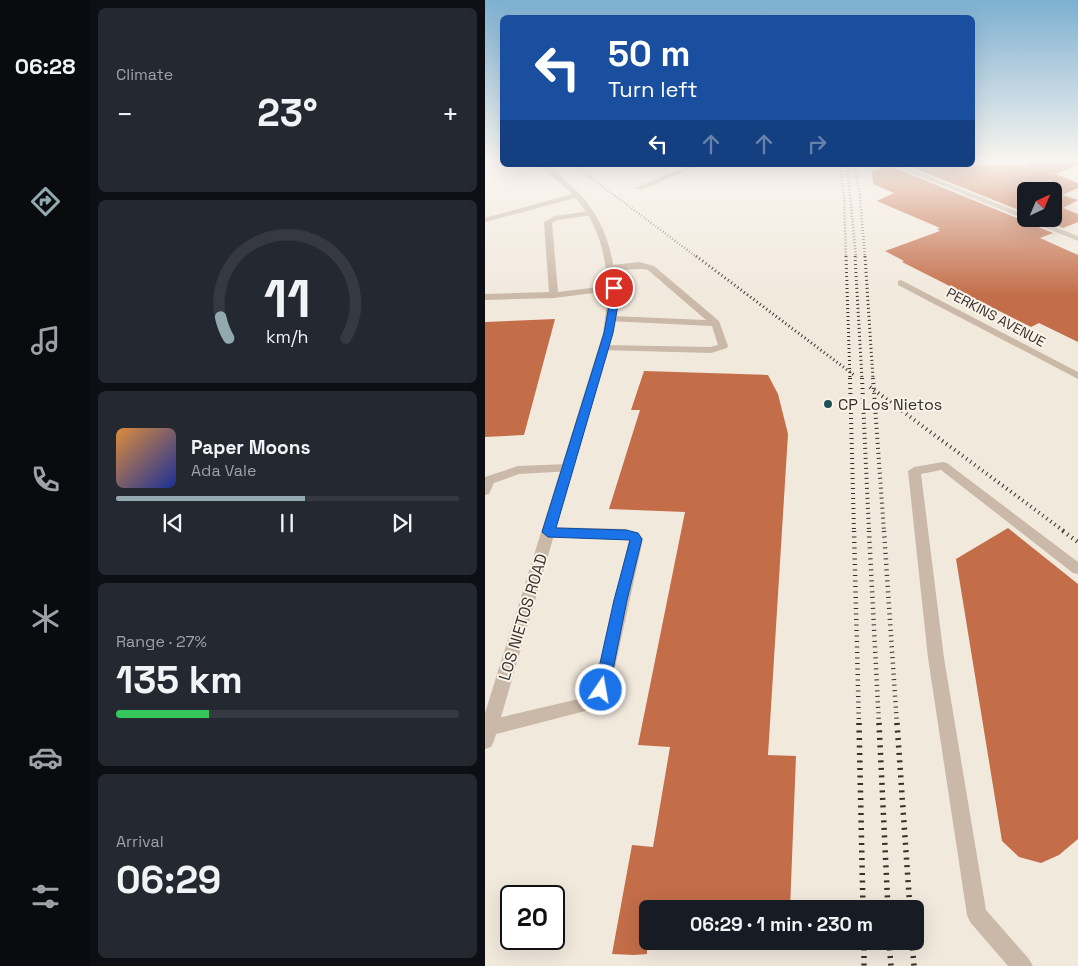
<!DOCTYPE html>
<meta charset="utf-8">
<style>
:root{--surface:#171b24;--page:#242831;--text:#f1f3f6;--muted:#9ea1a6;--line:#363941;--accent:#92aaaf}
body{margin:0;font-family:"Space Grotesk",sans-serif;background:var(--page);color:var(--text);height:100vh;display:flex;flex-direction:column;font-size:19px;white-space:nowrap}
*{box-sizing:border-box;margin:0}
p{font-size:16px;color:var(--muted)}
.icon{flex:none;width:28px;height:28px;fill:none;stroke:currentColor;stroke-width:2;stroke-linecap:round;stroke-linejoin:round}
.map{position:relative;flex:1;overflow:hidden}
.details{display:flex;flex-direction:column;gap:8px;padding:8px;background:#0d0f14;width:395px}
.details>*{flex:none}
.banner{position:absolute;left:15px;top:15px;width:475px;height:152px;border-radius:8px;box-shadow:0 5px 20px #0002;background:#1a4fa0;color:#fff;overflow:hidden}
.needle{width:32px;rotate:44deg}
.controls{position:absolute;left:532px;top:182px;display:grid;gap:10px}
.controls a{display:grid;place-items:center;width:45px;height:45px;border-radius:8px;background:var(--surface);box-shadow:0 5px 20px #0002;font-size:25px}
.speed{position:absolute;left:15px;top:885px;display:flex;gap:10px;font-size:25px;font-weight:700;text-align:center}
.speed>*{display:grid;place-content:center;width:65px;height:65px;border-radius:50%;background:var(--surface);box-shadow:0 5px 20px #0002;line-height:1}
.speed .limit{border:2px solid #111;border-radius:8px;background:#fff;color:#111}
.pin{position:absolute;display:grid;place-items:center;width:42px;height:42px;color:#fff;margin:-21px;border:2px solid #fff;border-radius:50%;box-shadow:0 1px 5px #0007}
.me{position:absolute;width:55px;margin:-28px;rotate:12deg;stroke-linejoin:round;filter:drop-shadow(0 0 4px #0008)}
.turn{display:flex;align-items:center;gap:18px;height:105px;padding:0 25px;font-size:22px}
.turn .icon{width:65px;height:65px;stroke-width:2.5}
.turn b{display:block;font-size:35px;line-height:42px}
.lanes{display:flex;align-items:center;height:48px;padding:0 25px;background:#0003;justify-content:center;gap:25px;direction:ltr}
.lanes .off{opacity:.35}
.big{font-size:38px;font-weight:800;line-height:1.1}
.details .card{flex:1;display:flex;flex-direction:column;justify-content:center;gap:8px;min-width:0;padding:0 18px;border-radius:8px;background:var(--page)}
.details .dial{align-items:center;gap:0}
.dial svg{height:130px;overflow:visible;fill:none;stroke:var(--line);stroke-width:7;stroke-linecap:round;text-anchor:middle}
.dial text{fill:var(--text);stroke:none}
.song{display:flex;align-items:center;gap:15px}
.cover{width:60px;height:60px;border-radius:8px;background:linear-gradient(135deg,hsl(30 70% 55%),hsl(230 70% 35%))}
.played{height:5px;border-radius:2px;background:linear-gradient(90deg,var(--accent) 55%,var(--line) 55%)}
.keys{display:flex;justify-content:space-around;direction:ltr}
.heat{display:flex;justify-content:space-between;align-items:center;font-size:28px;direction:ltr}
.charge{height:8px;border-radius:4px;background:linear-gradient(90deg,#34c759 27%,var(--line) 0)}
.trip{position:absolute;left:154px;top:900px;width:285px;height:50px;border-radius:8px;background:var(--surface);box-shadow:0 5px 20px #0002;font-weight:800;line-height:50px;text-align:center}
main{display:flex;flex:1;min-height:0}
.menu{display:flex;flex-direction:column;width:90px;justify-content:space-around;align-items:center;background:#090b0e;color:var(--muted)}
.menu .icon{width:35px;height:35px}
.menu .on{color:var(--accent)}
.menu b{font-size:22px;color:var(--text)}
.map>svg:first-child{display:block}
.building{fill:#c36d49}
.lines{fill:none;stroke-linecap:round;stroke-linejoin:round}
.service{fill:#cab9a9;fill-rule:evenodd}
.minor{fill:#cab9a9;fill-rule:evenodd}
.tertiary{fill:#cab9a9;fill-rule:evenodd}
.rail-far4{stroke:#372e29;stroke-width:2.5;stroke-dasharray:0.5 2.5;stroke-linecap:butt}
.rail-far3{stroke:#372e29;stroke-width:3;stroke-dasharray:1 3;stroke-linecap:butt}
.rail-far2{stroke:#372e29;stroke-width:4;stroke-dasharray:1 4;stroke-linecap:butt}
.rail-far1{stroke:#372e29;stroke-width:4.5;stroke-dasharray:1 4.5;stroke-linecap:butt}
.rail{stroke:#372e29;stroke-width:5.5;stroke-dasharray:2 5.5;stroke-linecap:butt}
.route{fill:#1a73e8;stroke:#114b97}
.poi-dot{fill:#1f5158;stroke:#f9f3e9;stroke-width:2}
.labels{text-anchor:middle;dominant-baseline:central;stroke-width:4;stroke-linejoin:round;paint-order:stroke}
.far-street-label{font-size:14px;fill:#372e29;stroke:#f9f3e9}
.poi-label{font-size:16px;fill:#372e29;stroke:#f9f3e9;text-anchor:start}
.street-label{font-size:16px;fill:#372e29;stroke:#f9f3e9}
</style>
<main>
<nav class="menu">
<b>06:28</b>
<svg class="icon on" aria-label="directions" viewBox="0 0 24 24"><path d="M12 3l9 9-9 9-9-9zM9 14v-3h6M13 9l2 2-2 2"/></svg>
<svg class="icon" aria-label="music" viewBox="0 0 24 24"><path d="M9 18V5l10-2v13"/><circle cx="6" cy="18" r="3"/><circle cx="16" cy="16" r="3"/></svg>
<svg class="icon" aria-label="phone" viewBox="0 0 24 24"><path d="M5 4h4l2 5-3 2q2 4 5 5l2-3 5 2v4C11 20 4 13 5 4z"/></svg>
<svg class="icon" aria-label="climate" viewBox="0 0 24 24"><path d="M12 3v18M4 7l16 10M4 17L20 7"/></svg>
<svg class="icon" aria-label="car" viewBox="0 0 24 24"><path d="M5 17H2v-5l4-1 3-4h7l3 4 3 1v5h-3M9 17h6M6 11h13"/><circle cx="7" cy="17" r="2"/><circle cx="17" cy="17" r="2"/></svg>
<svg class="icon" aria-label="filters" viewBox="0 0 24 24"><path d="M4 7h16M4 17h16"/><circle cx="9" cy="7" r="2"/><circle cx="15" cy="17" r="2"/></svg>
</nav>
<section class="details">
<div class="card"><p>Climate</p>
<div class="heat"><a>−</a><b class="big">23°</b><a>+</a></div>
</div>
<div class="card dial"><svg viewBox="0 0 100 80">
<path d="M14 69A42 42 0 1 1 86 69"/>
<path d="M14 69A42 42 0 0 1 9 56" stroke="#92aaaf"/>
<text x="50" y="56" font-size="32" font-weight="700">11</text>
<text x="50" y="72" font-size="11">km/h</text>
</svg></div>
<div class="card">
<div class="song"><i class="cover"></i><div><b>Paper Moons</b><p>Ada Vale</p></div></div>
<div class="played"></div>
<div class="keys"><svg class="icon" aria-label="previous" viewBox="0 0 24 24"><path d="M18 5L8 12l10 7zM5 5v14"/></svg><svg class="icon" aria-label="pause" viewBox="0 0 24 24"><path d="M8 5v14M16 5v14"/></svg><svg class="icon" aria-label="next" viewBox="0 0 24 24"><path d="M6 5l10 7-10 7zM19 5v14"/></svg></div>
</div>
<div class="card"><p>Range · 27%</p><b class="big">135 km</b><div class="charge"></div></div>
<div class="card"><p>Arrival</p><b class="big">06:29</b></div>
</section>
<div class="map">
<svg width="593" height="966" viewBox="0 0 593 966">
<rect width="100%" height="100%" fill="#f2e9dd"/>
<path class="building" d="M544,160h49v5l-23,9 23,9v5l-16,7 16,5 -15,8 15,6v8l-15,6 -24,-9h15v-28h-28v22l-120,-48h122z
M405,166l163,67 -13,5 38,17v87l-39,-19 -8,4 -129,-65 2,-1 -19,-10 55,-20 -3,-2 3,-1 -63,-27 17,-8 -21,-9 -1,-13z
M70,319l-31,116 -39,2v-115z
M159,371l124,4 10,19 10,40 -20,321 28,1 -6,153h-143v45l-13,1 -22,-1 20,-109 21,2 17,-100 -32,-2 47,-233 -76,-3 31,-99h-9z
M523,528l70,56v255l-19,16 -18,8 -22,-6 -17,-16 -46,-282z"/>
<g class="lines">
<path class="service" d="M91,193h3v4l-94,25v-4z
M105,211l4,2 -1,2 -36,5 -5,3 6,69 56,-7 5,3 -2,2 -63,8 -69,2v-6l64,-2 -5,-70 11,-6z
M154,262l15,4 65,55 9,25 -1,2 -16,5 -111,-3v-4l4,-1 106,2 8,-2 -6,-19 -104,-5v-4l3,-1 95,4 -58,-50c-11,-3 -33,3 -40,-2l4,-3z
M458,462l4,1 131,99v12l-5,-1 -132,-103 -20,4 23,184 42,252 43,49 4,7h-25l-38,-44 -3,-7 -39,-257 -20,-187 6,-4z
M83,464l6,4 -2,3 -53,3 -25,9 -5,11 -4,1v-18l33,-11z
M63,527l78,2 12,4 5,6 -33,151 -7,11 -10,8 -108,28v-16l98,-23 12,-11 34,-147 -81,-3 -5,-2 -2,-3 2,-3z"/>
<path class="minor" d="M205,165h9l-57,25 -7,-2z
M407,165h9l125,50v4h8l44,17v5z
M416,280l177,92v7l-180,-94v-4z"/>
<path class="tertiary" d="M54,165c11,0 20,10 28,17 46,38 54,95 46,151l-119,408 -3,6 -6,2v-36l118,-380c8,-49 6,-99 -30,-138 -10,-11 -24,-19 -34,-30z"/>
<path class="rail-far4" d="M89,165l124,93
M355,165l4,33 2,60
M362,165l9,93
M370,165l5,32 5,61"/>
<path class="rail-far3" d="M211,256l158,119
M361,256l4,123
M370,256l7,123
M380,256l8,123"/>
<path class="rail-far2" d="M365,378l4,154
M377,378l7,154
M388,378l11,154
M385,387l195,145"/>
<path class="rail-far1" d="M369,531l5,194
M384,531l10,194
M399,531l13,194
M578,531l15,11"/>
<path class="rail" d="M374,723l4,186
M394,723l9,186
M412,723l13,186
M379,941v25
M404,941l2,25
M427,941l2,25"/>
</g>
<linearGradient id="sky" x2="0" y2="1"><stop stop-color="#7db0d1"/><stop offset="0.54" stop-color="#f9f5f0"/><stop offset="1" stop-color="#f9f5f0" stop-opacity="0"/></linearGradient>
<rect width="593" height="296" fill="url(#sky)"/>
<path class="route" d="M129,285l4,3v17l-5,28 -57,195 70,2 12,3 4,6 -15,61 -18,90 -2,5 -6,1 -5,-1 -2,-5 20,-90 16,-60 -82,-3 -6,-5 62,-199 5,-28 1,-17z"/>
<circle class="poi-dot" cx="343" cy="404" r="5"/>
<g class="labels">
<g class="far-street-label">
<text transform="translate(511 317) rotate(28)">PERKINS AVENUE</text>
</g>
<g class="poi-label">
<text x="353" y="404">CP Los Nietos</text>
</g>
<g class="street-label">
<text transform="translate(38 617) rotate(-73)">LOS NIETOS ROAD</text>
</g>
</g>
</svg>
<div class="controls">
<a><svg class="needle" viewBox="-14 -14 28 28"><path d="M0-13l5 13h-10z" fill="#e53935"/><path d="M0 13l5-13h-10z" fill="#9ea1a6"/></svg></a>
</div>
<div class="speed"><div class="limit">20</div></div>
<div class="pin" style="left:129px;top:288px;background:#d93025"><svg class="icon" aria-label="arrive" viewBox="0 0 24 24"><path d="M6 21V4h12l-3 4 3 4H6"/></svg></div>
<svg class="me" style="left:116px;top:690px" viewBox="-20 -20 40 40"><circle r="17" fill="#1a73e8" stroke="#fff" stroke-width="3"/><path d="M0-11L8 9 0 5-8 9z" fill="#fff"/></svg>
<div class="trip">06:29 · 1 min · 230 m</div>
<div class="banner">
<div class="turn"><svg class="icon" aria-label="left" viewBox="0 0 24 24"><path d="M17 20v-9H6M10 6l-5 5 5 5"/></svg><div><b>50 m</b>Turn left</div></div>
<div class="lanes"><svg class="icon" aria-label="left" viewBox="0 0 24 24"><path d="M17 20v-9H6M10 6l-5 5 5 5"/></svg><svg class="icon off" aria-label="ahead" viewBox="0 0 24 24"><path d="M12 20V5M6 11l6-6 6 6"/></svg><svg class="icon off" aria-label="ahead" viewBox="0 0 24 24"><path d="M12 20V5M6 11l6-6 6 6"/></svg><svg class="icon off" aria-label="right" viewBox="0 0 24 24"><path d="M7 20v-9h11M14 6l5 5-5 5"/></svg></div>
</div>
</div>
</main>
